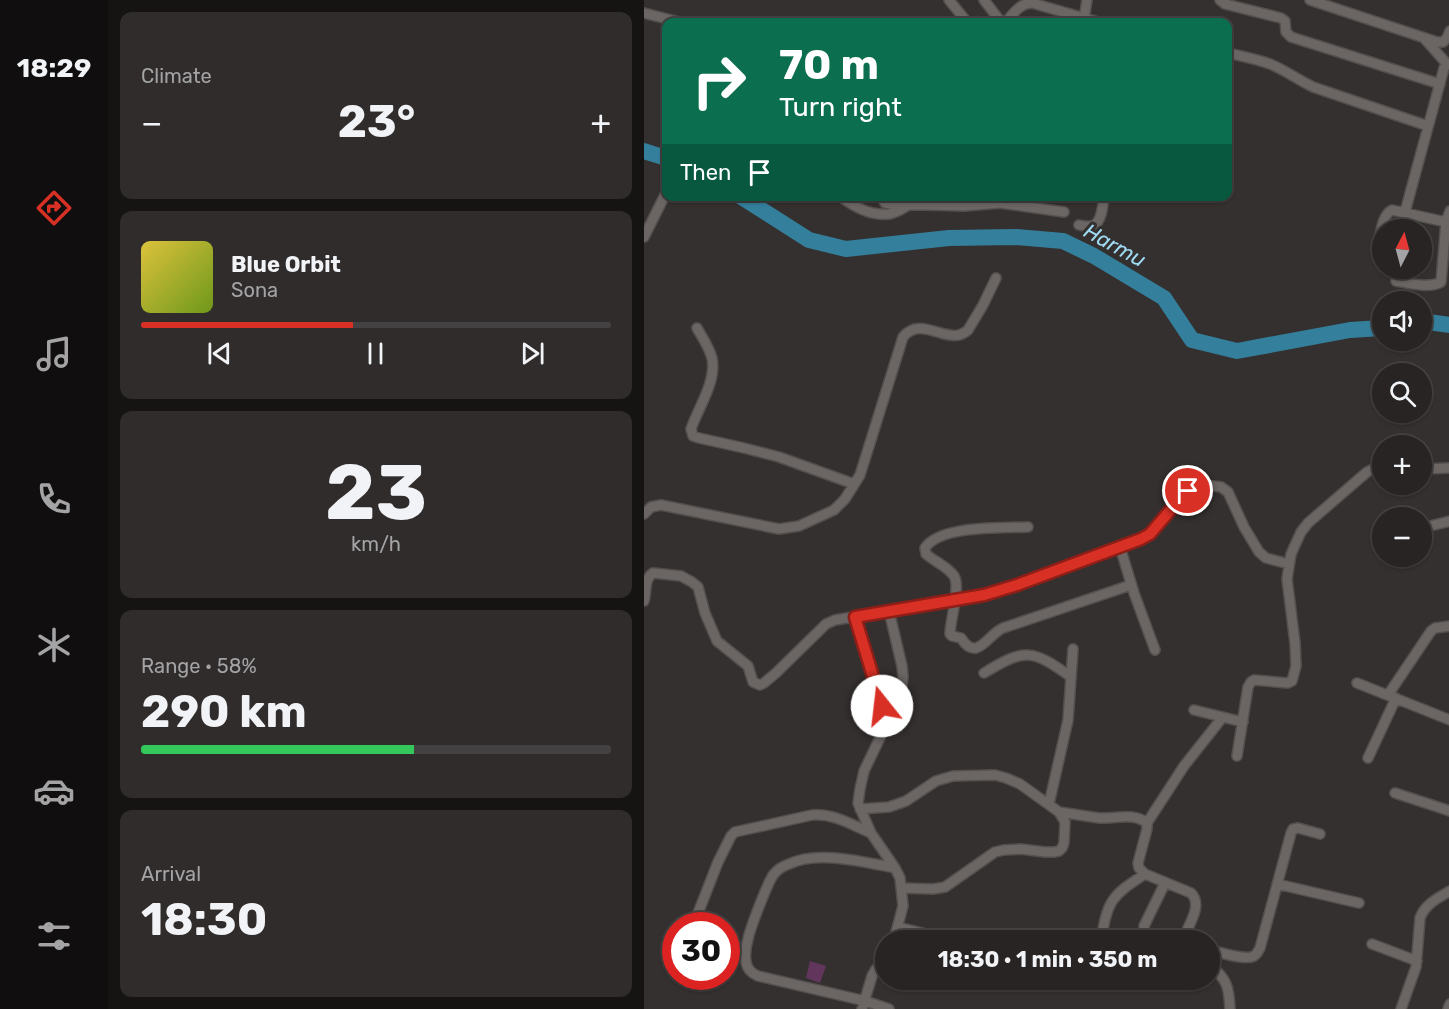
<!DOCTYPE html>
<meta charset="utf-8">
<style>
:root{--surface:#272423;--page:#2f2c2b;--text:#f1f3f6;--muted:#a4a4a6;--line:#434141;--accent:#d93025}
body{margin:0;font-family:Rubik,sans-serif;background:var(--page);color:var(--text);height:100vh;display:flex;flex-direction:column;font-size:22px;white-space:nowrap}
*{box-sizing:border-box;margin:0}
p{font-size:20px;color:var(--muted)}
.icon{flex:none;width:33px;height:33px;fill:none;stroke:currentColor;stroke-width:2;stroke-linecap:round;stroke-linejoin:round}
.map{position:relative;flex:1;overflow:hidden}
.drawer{display:flex;flex-direction:column;gap:12px;padding:12px;background:#151413;width:536px}
.drawer>*{flex:none}
.top-card{position:absolute;left:18px;top:18px;width:570px;height:183px;border-radius:12px;box-shadow:0 2px 4px #0004,0 0 0 2px var(--line);background:#0b6e4f;color:#fff;overflow:hidden}
.needle{width:39px;rotate:6deg}
.buttons{position:absolute;left:728px;top:219px;display:grid;gap:12px}
.buttons a{display:grid;place-items:center;width:60px;height:60px;border-radius:50%;background:var(--surface);box-shadow:0 2px 4px #0004,0 0 0 2px var(--line);font-size:30px}
.speed{position:absolute;left:18px;top:912px;display:flex;gap:12px;font-size:30px;font-weight:700;text-align:center}
.speed>*{display:grid;place-content:center;width:78px;height:78px;border-radius:50%;background:var(--surface);box-shadow:0 2px 4px #0004,0 0 0 2px var(--line);line-height:1}
.speed .limit{border:9px solid #d22;background:#fff;color:#111}
.pin{position:absolute;display:grid;place-items:center;width:51px;height:51px;color:#fff;margin:-26px;border:3px solid #fff;border-radius:50%;box-shadow:0 2px 6px #0007}
.me{position:absolute;width:66px;margin:-33px;rotate:344deg;stroke-linejoin:round;filter:drop-shadow(0 0 4px #0008)}
.turn{display:flex;align-items:center;gap:21px;height:126px;padding:0 18px;font-size:27px}
.turn .icon{width:78px;height:78px;stroke-width:2.5}
.turn b{display:block;font-size:42px;line-height:51px}
.then{display:flex;align-items:center;height:57px;padding:0 18px;background:#0003;gap:12px;font-size:22px}
.big{font-size:45px;font-weight:700;line-height:1.1}
.drawer .widget{flex:1;display:flex;flex-direction:column;justify-content:center;gap:9px;min-width:0;padding:0 21px;border-radius:12px;background:var(--page)}
.drawer .dial{align-items:center;gap:0}
.dial b{font-size:78px;line-height:1}
.song{display:flex;align-items:center;gap:18px}
.cover{width:72px;height:72px;border-radius:9px;background:linear-gradient(135deg,hsl(50 70% 55%),hsl(80 70% 35%))}
.played{height:6px;border-radius:3px;background:linear-gradient(90deg,var(--accent) 45%,var(--line) 45%)}
.keys{display:flex;justify-content:space-around;direction:ltr}
.heat{display:flex;justify-content:space-between;align-items:center;font-size:33px;direction:ltr}
.charge{height:9px;border-radius:4px;background:linear-gradient(90deg,#34c759 58%,var(--line) 0)}
.trip{position:absolute;left:231px;top:930px;width:345px;height:60px;border-radius:30px;background:var(--surface);box-shadow:0 2px 4px #0004,0 0 0 2px var(--line);font-weight:700;line-height:60px;text-align:center}
main{display:flex;flex:1;min-height:0}
.menu{display:flex;flex-direction:column;width:108px;justify-content:space-around;align-items:center;background:#100e0e;color:var(--muted)}
.menu .icon{width:42px;height:42px}
.menu .current{color:var(--accent)}
.menu b{font-size:27px;color:var(--text)}
.map>svg:first-child{display:block}
.lines{fill:none;stroke-linecap:round;stroke-linejoin:round}
.river{stroke:#347f9c;stroke-width:16}
.building{fill:#62355c}
.minor-casing{stroke:#524f4e;stroke-width:12}
.minor{stroke:#6b6664;stroke-width:9}
.route-casing{stroke:#8d1f18;stroke-width:15}
.route{stroke:#d93025;stroke-width:10}
.labels{text-anchor:middle;dominant-baseline:central;stroke-width:6;stroke-linejoin:round;paint-order:stroke}
.water-label{font-size:21px;font-style:italic;fill:#a0dbf4;stroke:#34302f}
</style>
<main>
<nav class="menu">
<b>18:29</b>
<svg class="icon current" aria-label="directions" viewBox="0 0 24 24"><path d="M12 3l9 9-9 9-9-9zM9 14v-3h6M13 9l2 2-2 2"/></svg>
<svg class="icon" aria-label="music" viewBox="0 0 24 24"><path d="M9 18V5l10-2v13"/><circle cx="6" cy="18" r="3"/><circle cx="16" cy="16" r="3"/></svg>
<svg class="icon" aria-label="phone" viewBox="0 0 24 24"><path d="M5 4h4l2 5-3 2q2 4 5 5l2-3 5 2v4C11 20 4 13 5 4z"/></svg>
<svg class="icon" aria-label="climate" viewBox="0 0 24 24"><path d="M12 3v18M4 7l16 10M4 17L20 7"/></svg>
<svg class="icon" aria-label="car" viewBox="0 0 24 24"><path d="M5 17H2v-5l4-1 3-4h7l3 4 3 1v5h-3M9 17h6M6 11h13"/><circle cx="7" cy="17" r="2"/><circle cx="17" cy="17" r="2"/></svg>
<svg class="icon" aria-label="filters" viewBox="0 0 24 24"><path d="M4 7h16M4 17h16"/><circle cx="9" cy="7" r="2"/><circle cx="15" cy="17" r="2"/></svg>
</nav>
<section class="drawer">
<div class="widget"><p>Climate</p>
<div class="heat"><a>−</a><b class="big">23°</b><a>+</a></div>
</div>
<div class="widget">
<div class="song"><i class="cover"></i><div><b>Blue Orbit</b><p>Sona</p></div></div>
<div class="played"></div>
<div class="keys"><svg class="icon" aria-label="previous" viewBox="0 0 24 24"><path d="M18 5L8 12l10 7zM5 5v14"/></svg><svg class="icon" aria-label="pause" viewBox="0 0 24 24"><path d="M8 5v14M16 5v14"/></svg><svg class="icon" aria-label="next" viewBox="0 0 24 24"><path d="M6 5l10 7-10 7zM19 5v14"/></svg></div>
</div>
<div class="widget dial"><b>23</b><p>km/h</p></div>
<div class="widget"><p>Range · 58%</p><b class="big">290 km</b><div class="charge"></div></div>
<div class="widget"><p>Arrival</p><b class="big">18:30</b></div>
</section>
<div class="map">
<svg width="806" height="1009" viewBox="0 0 806 1009">
<rect width="100%" height="100%" fill="#34302f"/>
<g class="lines">
<path class="river" d="M0,151l22,7
M96,196l69,44 37,9 103,-11 67,-1 47,4 31,15 70,42 28,42 45,11 113,-21 32,-2
M777,321l29,4"/>
</g>
<path class="building" d="M166,961l16,5 -6,17 -14,-5z"/>
<g class="lines">
<defs>
<path id="minor" d="M305,0l18,22
M340,0l17,22
M576,0l5,4 56,14 4,3 1,11 5,5 149,47
M666,0l127,42h6l4,-4 3,-7
M0,13l35,9
M440,19l3,-19
M362,22c7,-8 14,-19 26,-19l66,19
M780,38l23,26
M584,53c13,3 29,6 42,11 15,6 28,16 43,23l115,39
M196,196c14,11 32,20 49,18 7,-1 13,-5 18,-8
M237,196l4,7 4,1 75,2 36,-3 64,9
M761,212l39,-144 3,-4h3
M435,225c4,1 11,2 15,0 8,-4 9,-21 10,-29
M0,237l22,-44
M735,242c2,-10 3,-27 13,-32l54,12
M752,281c13,2 33,8 45,1l5,-60 4,-11
M53,328c5,9 12,19 15,30 5,23 -14,50 -21,71l2,7 6,2 45,10 35,9 75,27
M777,469l29,-1
M0,514l7,-7 10,-2 118,24 20,-3 35,-16 11,-11 15,-24 43,-138c16,-20 38,2 56,-2 3,-1 7,-3 9,-5l15,-25 13,-27
M786,526l20,-5
M384,527c-26,1 -88,-2 -103,21l1,6c9,8 21,12 28,22 7,11 -4,44 -4,58l2,2 9,2c16,25 26,-3 42,-10l128,-43
M476,547l14,46 21,57
M0,601c3,-11 0,-22 9,-28l28,3 11,6 6,5 7,26 12,28 31,25 5,16 7,3 4,-2 12,-10 50,-49 9,-4 149,-25 33,-10 124,-46 9,-5 35,-41 3,-2 25,-5 8,1 7,5 16,35 15,25 7,6 23,6
M245,611l13,55 1,11 -2,17 -37,77 -4,18 -2,14 13,30 24,35 5,10 3,28 -9,34
M211,617l32,108
M340,673c41,-25 48,-24 87,4
M713,683l93,37
M744,695l43,-64 4,-3 15,-2
M550,710l49,12
M593,756l11,-69 3,-5 3,-2 34,3 4,-2 4,-15 -1,-23 -8,-64 4,-25 10,-22 7,-9 59,-51 10,-5 5,-1
M724,758l28,-60
M751,793l55,18
M405,804l19,-84 5,-71
M216,809l29,-2 17,-6 30,-20 17,-5 42,-1 11,3 14,6 39,28 6,10 -1,21 -2,5 -3,3 -5,1h-9l-24,-3 -17,1 -9,2 -50,35 -12,2 -31,-1
M415,812c13,2 27,4 40,6 15,1 35,-6 48,5v6l-9,34 1,5 6,6 46,19c12,12 -2,31 -7,44l2,3
M503,823l37,-57 38,-48
M633,884l82,19
M49,926l25,-64 13,-26 4,-4 77,-17c21,-2 40,10 59,18
M254,927l52,13
M457,940c7,-40 10,-44 44,-66
M513,940l-12,-7 -1,-7 21,-43
M728,944l45,17
M566,950c9,2 35,11 44,6 3,-2 4,-4 6,-8l31,-115 2,-4 5,-1 22,6
M566,965c17,14 19,22 20,44
M469,984l3,-4
M218,1009l10,-33 4,-7 10,-10
M245,1009l-24,-8 -107,-25c-7,-3 -11,-7 -12,-14 -1,-6 0,-16 2,-23 2,-10 20,-58 26,-65 4,-5 9,-8 15,-10 29,-14 75,-2 106,4
M757,1009l15,-42 4,-49c5,-14 18,-20 30,-27
M804,1009l2,-5"/>
</defs>
<use href="#minor" class="minor-casing"/>
<use href="#minor" class="minor"/>
</g>
<g class="lines">
<defs>
<path id="route" d="M238,706l-27,-89 129,-22 33,-10 124,-46 9,-5 35,-41 3,-2"/>
</defs>
<use href="#route" class="route-casing"/>
<use href="#route" class="route"/>
</g>
<g class="labels">
<g class="water-label">
<text transform="translate(471 245) rotate(29)">Harmu</text>
</g>
</g>
</svg>
<div class="buttons">
<a><svg class="needle" viewBox="-14 -14 28 28"><path d="M0-13l5 13h-10z" fill="#e53935"/><path d="M0 13l5-13h-10z" fill="#a4a4a6"/></svg></a>
<a><svg class="icon" aria-label="sound" viewBox="0 0 24 24"><path d="M4 9h4l5-4v14l-5-4H4zM17 9q2 3 0 6"/></svg></a>
<a><svg class="icon" aria-label="search" viewBox="0 0 24 24"><circle cx="10" cy="10" r="6"/><path d="M15 15l6 6"/></svg></a>
<a>+</a>
<a>−</a>
</div>
<div class="speed"><div class="limit">30</div></div>
<div class="pin" style="left:544px;top:491px;background:#d93025"><svg class="icon" aria-label="arrive" viewBox="0 0 24 24"><path d="M6 21V4h12l-3 4 3 4H6"/></svg></div>
<svg class="me" style="left:238px;top:706px" viewBox="-20 -20 40 40"><circle r="19" fill="#fff"/><path d="M0-13L10 11 0 6-10 11z" fill="#d93025"/></svg>
<div class="trip">18:30 · 1 min · 350 m</div>
<div class="top-card">
<div class="turn"><svg class="icon" aria-label="right" viewBox="0 0 24 24"><path d="M7 20v-9h11M14 6l5 5-5 5"/></svg><div><b>70 m</b>Turn right</div></div>
<div class="then">Then<svg class="icon" aria-label="arrive" viewBox="0 0 24 24"><path d="M6 21V4h12l-3 4 3 4H6"/></svg></div>
</div>
</div>
</main>
